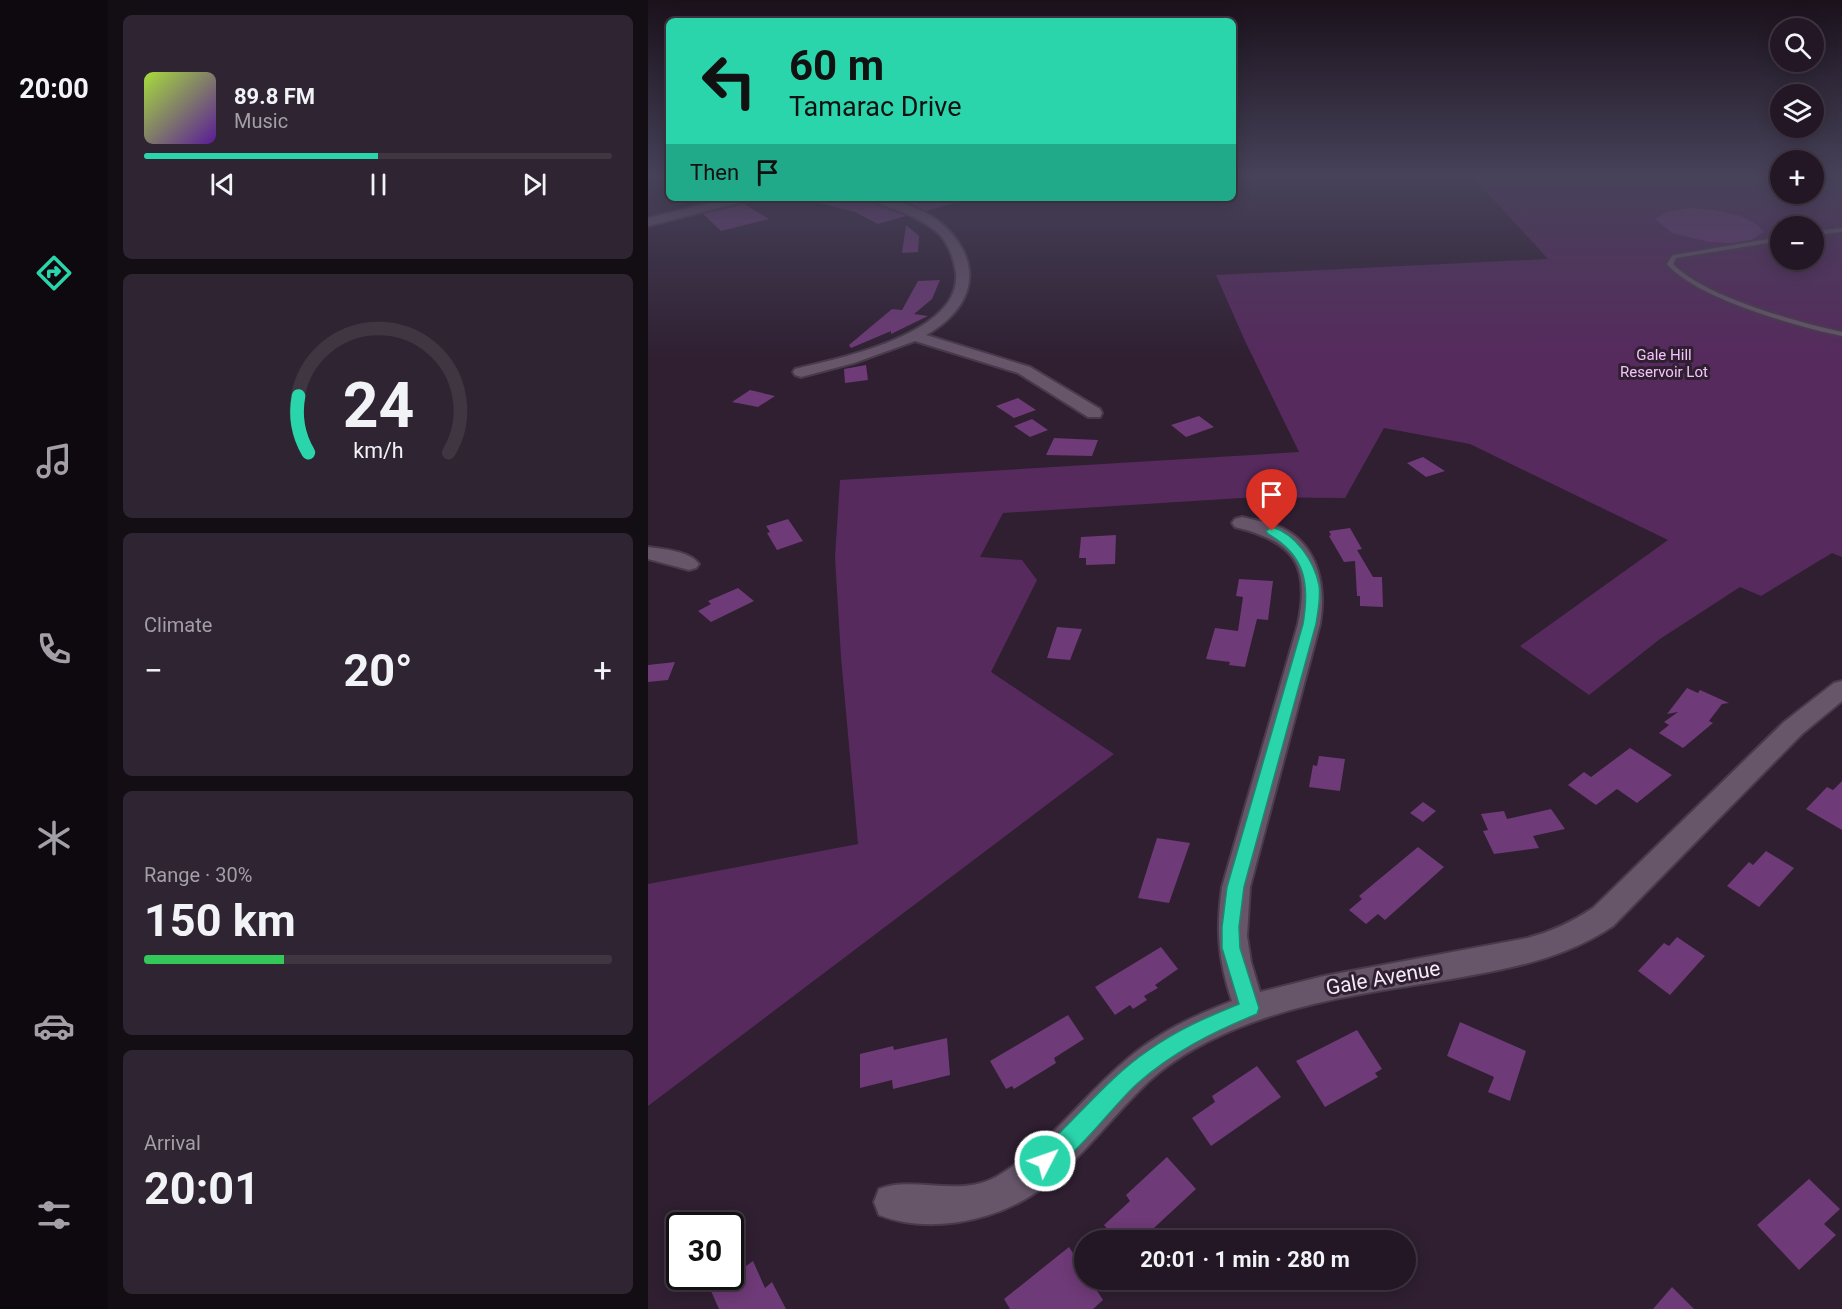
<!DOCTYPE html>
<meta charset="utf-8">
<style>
:root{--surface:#231725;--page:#2f2432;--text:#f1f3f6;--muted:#a39fa7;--line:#403642;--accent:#2ad5ac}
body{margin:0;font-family:Roboto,sans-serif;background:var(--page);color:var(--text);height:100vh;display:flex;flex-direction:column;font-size:22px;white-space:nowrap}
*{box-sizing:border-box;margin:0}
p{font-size:20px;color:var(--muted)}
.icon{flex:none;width:33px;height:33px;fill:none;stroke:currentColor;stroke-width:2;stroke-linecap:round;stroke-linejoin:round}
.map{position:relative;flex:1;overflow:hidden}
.panel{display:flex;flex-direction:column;gap:15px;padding:15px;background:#130d14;width:540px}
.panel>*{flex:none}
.banner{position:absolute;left:18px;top:18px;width:570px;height:183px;border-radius:9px;box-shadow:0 3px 15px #0003,0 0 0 2px var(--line);background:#2ad5ac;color:#111;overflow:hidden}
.fabs{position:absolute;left:1122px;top:18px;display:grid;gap:12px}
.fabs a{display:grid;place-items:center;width:54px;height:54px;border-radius:50%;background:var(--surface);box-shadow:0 3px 15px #0003,0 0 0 2px var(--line);font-size:30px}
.speed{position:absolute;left:18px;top:1212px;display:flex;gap:12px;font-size:30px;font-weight:700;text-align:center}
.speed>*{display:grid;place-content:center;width:78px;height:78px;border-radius:50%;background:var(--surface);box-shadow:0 3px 15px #0003,0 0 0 2px var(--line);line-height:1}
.speed .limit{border:3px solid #111;border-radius:9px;background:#fff;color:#111}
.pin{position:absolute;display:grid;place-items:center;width:51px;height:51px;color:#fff;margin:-62px -26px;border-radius:50% 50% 50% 0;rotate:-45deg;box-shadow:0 0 6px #0007}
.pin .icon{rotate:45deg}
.me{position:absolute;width:66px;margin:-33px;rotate:49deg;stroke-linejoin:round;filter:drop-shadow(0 0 4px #0008)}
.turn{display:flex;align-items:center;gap:21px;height:126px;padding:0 24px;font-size:27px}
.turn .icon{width:78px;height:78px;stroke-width:2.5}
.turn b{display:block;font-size:42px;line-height:51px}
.then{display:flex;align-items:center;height:57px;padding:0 24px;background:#0003;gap:12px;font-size:22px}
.big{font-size:45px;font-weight:700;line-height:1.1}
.panel .card{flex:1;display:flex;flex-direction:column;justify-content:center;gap:9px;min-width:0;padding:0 21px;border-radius:9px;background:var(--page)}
.panel .dial{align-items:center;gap:0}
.dial svg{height:156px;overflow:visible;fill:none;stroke:var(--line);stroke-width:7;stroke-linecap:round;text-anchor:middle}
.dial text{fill:var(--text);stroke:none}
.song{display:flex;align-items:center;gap:18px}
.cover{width:72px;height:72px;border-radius:9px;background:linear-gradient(135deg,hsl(80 70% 55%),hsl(270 70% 35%))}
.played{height:6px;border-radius:3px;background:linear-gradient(90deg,var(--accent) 50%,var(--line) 50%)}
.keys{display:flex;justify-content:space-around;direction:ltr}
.heat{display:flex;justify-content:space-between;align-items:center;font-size:33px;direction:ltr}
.charge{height:9px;border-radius:4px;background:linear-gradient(90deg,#34c759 30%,var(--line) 0)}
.trip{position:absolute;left:426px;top:1230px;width:342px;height:60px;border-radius:30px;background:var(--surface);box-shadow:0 3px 15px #0003,0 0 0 2px var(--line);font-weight:700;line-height:60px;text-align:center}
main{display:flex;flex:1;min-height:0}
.tab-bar{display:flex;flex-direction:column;width:108px;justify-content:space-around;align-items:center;background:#0e090f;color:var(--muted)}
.tab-bar .icon{width:42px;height:42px}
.tab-bar .on{color:var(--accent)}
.tab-bar b{font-size:27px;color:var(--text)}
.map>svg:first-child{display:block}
.green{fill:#562a5d;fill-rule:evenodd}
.building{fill:#6e3a77}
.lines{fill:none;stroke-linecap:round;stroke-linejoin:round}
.lane-casing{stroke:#483a4a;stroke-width:4}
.street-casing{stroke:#483a4a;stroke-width:4}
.lane{fill:#67556a;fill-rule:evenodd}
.street{fill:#67556a;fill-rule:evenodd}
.route{fill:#2ad5ac;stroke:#1b8a70;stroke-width:1.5}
.labels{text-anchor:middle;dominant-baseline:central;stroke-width:6;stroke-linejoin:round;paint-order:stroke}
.far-park-label{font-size:15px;fill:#f2c4f9;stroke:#2f1f31}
.near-street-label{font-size:21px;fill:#f5eaf7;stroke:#2f1f31}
</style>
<main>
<nav class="tab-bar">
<b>20:00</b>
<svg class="icon on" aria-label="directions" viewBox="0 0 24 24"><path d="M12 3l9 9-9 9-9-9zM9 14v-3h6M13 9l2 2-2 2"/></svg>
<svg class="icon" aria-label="music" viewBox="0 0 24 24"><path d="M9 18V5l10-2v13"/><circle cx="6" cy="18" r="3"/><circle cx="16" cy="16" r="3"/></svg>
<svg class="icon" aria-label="phone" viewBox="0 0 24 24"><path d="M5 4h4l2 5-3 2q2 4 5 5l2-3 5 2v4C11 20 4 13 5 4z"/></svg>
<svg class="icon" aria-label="climate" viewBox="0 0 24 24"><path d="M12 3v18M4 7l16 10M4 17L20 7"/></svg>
<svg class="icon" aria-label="car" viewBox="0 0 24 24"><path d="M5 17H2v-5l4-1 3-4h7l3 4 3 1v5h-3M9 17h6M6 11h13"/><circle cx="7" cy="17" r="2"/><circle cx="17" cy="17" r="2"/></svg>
<svg class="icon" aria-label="filters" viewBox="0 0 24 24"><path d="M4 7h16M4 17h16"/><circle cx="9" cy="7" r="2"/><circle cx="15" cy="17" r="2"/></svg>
</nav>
<section class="panel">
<div class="card">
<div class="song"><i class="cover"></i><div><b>89.8 FM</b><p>Music</p></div></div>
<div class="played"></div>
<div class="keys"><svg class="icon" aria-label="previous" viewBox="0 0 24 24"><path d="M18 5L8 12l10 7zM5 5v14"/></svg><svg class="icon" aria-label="pause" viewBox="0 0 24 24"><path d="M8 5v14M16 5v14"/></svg><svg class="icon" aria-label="next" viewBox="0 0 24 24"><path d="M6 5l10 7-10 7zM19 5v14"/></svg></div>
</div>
<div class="card dial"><svg viewBox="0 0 100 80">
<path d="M14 69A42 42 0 1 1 86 69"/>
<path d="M14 69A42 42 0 0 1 9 40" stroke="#2ad5ac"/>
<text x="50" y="56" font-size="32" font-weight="700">24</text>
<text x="50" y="72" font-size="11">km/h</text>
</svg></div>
<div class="card"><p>Climate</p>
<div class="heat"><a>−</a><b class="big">20°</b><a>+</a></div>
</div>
<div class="card"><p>Range · 30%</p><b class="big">150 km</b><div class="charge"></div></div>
<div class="card"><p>Arrival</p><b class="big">20:01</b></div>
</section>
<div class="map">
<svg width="1194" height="1309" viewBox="0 0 1194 1309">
<rect width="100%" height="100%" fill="#2f1f31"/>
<path class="green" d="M823,175h309v19h34v-15l28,6v372l-10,-4 -71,43 -21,-9 -80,52 -71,56 -69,-49 148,-106 -198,-96 -86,-16 -39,70 -88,-1 -254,16 -23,44 42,3 15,20 -46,92 123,82 -466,352v-222l210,-40 -17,-187 -6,-100 5,-77 459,-28 -54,-111 -29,-66 332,-16zM1132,226h34v34h-34z"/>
<path class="building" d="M173,198h46l10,7 29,11 -28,8 -23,-12 -35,-9z
M238,198h68l1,5 -29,8 -27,-11z
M96,204l25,15 -48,12 -18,-17z
M1042,208l24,2 27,6 15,8 8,8 -13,8 -18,3 -24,-1 -37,-9 -17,-14 12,-7z
M258,225l13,11 -1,16 -16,1z
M292,280l-8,19 -18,15 14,2 -37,18v-3l-40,17 -2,-3 43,-36 10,1 16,-29z
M218,365l2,15 -23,3 -1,-14z
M102,390l25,6 -17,11 -26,-5z
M370,398l18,12 -22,8 -18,-12z
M551,416l15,11 -28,10 -15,-12z
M384,419l16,11 -18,7 -16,-11z
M406,438l44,2 -6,16 -46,-1z
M775,457l22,14 -19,6 -19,-14z
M140,519l15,22 -26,9 -10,-17 3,-1 -4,-6z
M702,528l12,21 -5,1 16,27h9l1,30 -23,-1v-10h-3l-2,-35 -11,1 -15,-26 2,-1 -2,-4z
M468,535l-1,29 -29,1v-7h-7l2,-21z
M591,579l34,2 -5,39 -11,-1 -12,48 -16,-2 1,-3 -24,-3 9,-31 23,3 5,-34 -7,-1z
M90,588l16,13 -43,21 -13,-11 13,-7 -3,-3z
M409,627l25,2 -12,31 -23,-2z
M27,662l-7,18 -20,2v-17z
M1039,688l11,5 2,-3 29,13 -7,1 -13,17 4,2 -30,25 -24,-15 10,-8 -5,-3 14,-10 -11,2z
M982,748l42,27 -35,28 -20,-14 -21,16 -28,-20 16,-13 7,5z
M671,756l26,3 -5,32 -31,-4 4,-22 4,1z
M1194,781v49l-36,-21 21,-22 6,3z
M775,802l13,9 -13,11 -13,-9z
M903,809l14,20 -32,7 6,12 -45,6 -11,-23 5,-1 -7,-16 23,-3 3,8z
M509,838l33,5 -21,60 -31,-5z
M770,847l26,20 -59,53 -7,-6 -12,10 -17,-14 13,-11 -3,-3z
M1118,851l28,17 -35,39 -32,-21 22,-24 4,3z
M1029,937l28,19 -35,39 -32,-24 26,-28 5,3z
M513,947l17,22 -23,16 3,3 -14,8 3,4 -14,9 -3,-4 -15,10 -20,-28z
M420,1015l16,24 -30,19 2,5 -42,26 -2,-3 -6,3 -16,-28z
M812,1022l66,29 -16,50 -22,-9 6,-15 -47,-21z
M709,1030l25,39 -7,4 3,4 -53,30 -29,-46z
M299,1038l3,37 -57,14 -1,-9 -32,8v-34l33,-8 1,4z
M609,1066l24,31 -70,49 -19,-28 23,-16 -3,-6z
M519,1157l29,32 -55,51h-25l-12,-15 26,-24 -4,-6z
M1161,1179l31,30 -16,15 12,11 -37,35 -42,-45z
M421,1247l15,23v10h6l13,20 -10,9h-83l-6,-10z
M105,1261l12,27 7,-6 14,27h-67l-8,-18z
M1024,1287l22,22h-41z"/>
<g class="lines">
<defs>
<path id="lane" d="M1194,228v4l-28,3v-4z
M1132,237v4l-104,17 -3,6c32,33 124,58 169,68v4c-46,-10 -145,-37 -175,-72l5,-8 2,-1z"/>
<path id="street" d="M83,198h20l-2,2 -101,26v-8z
M221,198c79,0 148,85 57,137l104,32 70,42 2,4 -2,4h-12l-70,-44 -103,-32 -61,22 -53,14 -6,-2 -2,-3 2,-3c45,-11 167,-35 161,-96 -2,-13 -6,-26 -15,-37 -12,-13 -30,-21 -47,-27 -8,-3 -19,-5 -25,-11z
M594,517c15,4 31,6 44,13 34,19 40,60 34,94l-70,263 -3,49 4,26 9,30 64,-16 203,-38c24,-6 45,-16 66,-30l191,-186 50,-39 8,-2v20l-40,33 -189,192c-49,33 -105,43 -162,53 -71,12 -146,21 -213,49 -37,15 -71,34 -99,63 -35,35 -65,77 -107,104 -42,27 -105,39 -153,20l-5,-13 5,-13c34,-14 79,9 117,-12 51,-29 85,-79 129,-116 32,-28 68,-45 107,-60 -14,-41 -16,-71 -10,-114l76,-263c13,-61 -6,-83 -63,-97l-3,-4 3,-4z
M0,547c15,2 42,4 51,17l-3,4 -7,2 -41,-11z"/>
</defs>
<use href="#lane" class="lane-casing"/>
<use href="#street" class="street-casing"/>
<use href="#lane" class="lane"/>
<use href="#street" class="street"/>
</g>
<linearGradient id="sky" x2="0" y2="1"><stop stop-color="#1a111b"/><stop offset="0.49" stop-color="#47425a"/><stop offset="1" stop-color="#47425a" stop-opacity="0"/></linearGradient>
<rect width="1194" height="359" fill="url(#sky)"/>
<path class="route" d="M624,527c24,7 42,34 47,58 2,13 -1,26 -3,39l-72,263 -5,40 1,21 19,60 -2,6c-44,18 -84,38 -119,69 -27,24 -61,75 -93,89l-8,-4 -3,-7 3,-7c38,-33 70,-76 112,-104 28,-20 58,-33 90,-46l-17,-56v-21l5,-40 76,-263c7,-41 2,-69 -35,-90l-2,-3z"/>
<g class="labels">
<g class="far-park-label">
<text x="1016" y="355">Gale Hill<tspan x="1016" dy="17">Reservoir Lot</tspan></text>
</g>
<g class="near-street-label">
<text transform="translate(735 978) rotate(-10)">Gale Avenue</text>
</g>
</g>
</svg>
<div class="fabs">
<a><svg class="icon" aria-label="search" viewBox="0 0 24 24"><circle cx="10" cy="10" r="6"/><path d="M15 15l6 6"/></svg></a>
<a><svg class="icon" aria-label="layers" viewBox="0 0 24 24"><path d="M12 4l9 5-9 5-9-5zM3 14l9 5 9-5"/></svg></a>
<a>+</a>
<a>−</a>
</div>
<div class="speed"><div class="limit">30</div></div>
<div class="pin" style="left:624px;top:531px;background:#d93025"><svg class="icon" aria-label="arrive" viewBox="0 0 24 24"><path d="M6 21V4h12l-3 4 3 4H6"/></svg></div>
<svg class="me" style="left:397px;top:1161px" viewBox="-20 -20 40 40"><circle r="17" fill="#2ad5ac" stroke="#fff" stroke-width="3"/><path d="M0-11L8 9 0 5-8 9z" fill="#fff"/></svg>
<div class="trip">20:01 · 1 min · 280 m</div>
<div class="banner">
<div class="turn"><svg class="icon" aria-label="left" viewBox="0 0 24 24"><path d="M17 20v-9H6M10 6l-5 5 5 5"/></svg><div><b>60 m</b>Tamarac Drive</div></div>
<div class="then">Then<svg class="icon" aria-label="arrive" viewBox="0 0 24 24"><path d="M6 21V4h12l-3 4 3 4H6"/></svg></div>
</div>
</div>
</main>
